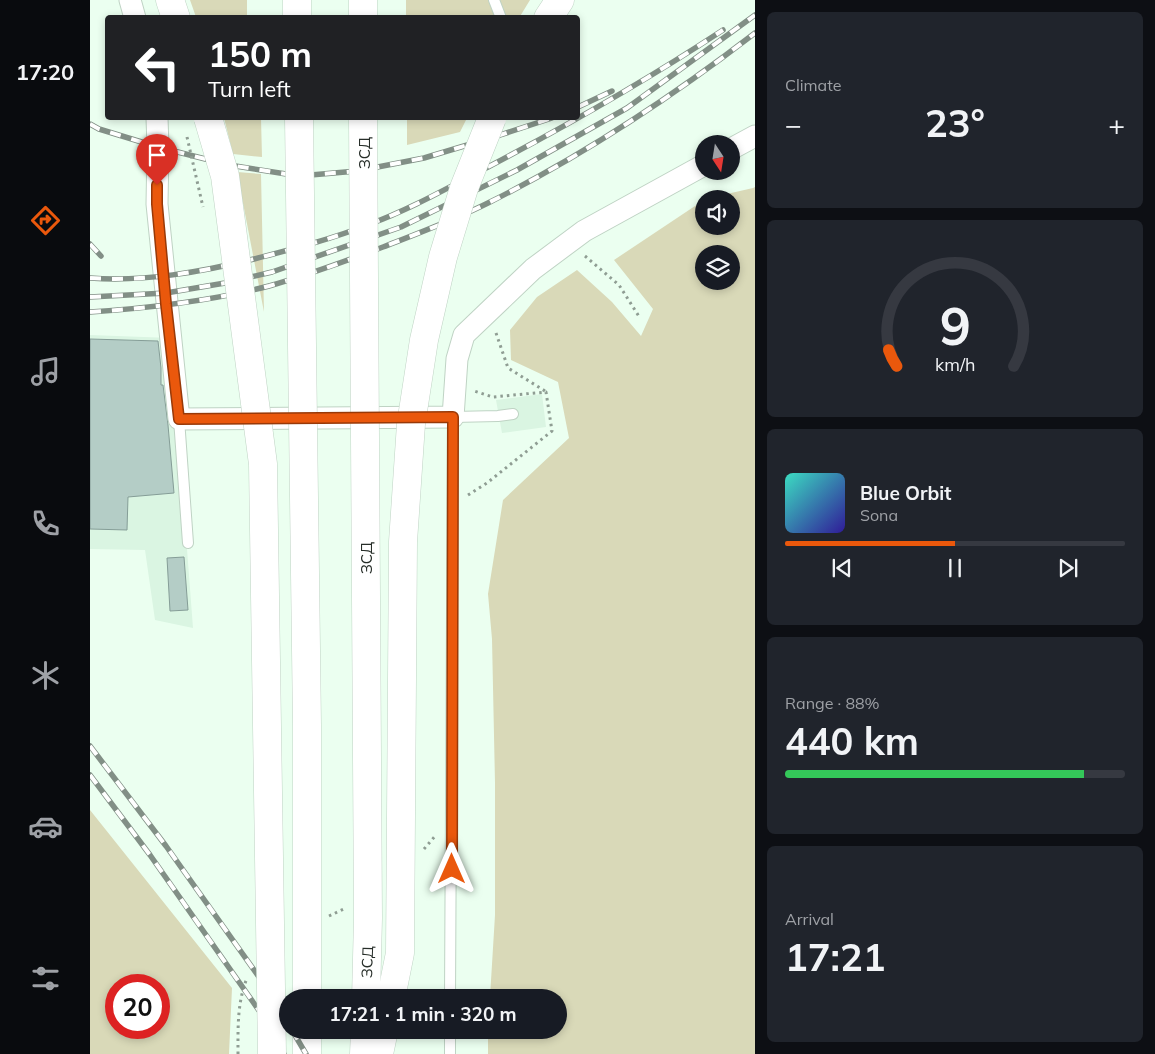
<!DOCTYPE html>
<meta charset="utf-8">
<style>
:root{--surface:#171b24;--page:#20242c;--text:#f1f3f6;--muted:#9ea1a6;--line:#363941;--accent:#ea580c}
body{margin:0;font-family:Mulish,sans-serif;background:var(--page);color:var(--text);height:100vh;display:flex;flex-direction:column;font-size:19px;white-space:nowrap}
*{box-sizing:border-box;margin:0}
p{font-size:16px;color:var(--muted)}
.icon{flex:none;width:28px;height:28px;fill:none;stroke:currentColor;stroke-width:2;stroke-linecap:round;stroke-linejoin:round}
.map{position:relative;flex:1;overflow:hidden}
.side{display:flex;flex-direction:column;gap:12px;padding:12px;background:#0d0f14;width:400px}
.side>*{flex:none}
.banner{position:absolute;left:15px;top:15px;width:475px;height:105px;border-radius:5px;box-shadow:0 2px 8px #0003;background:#202124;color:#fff;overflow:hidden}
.needle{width:32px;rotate:168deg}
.fabs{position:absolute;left:605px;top:135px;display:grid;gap:10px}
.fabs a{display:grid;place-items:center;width:45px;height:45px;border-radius:50%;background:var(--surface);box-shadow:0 2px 8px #0003;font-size:25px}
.speed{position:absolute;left:15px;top:974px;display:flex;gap:10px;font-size:25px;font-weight:700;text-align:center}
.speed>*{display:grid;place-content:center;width:65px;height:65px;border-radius:50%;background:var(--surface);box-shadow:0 2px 8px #0003;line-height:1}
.speed .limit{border:8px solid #d22;background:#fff;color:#111}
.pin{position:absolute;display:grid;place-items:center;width:42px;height:42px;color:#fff;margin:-51px -21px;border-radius:50% 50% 50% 0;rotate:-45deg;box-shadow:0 0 5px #0007}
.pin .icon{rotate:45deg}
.me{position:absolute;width:55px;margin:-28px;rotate:0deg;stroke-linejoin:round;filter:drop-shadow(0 0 4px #0008)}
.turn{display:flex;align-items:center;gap:18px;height:105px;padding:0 20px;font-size:22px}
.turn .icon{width:65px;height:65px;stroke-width:2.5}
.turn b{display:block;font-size:35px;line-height:42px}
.big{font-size:38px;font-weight:700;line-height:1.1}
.side .card{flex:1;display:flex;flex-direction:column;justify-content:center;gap:8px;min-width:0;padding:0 18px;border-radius:8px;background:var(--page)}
.side .dial{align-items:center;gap:0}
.dial svg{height:130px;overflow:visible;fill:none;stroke:var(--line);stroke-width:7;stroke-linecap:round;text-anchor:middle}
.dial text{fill:var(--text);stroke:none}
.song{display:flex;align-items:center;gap:15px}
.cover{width:60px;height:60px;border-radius:8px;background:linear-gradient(135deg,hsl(170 70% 55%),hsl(250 70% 35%))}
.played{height:5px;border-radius:2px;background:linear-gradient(90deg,var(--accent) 50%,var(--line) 50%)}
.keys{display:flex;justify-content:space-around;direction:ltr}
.heat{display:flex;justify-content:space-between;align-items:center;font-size:28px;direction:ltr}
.charge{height:8px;border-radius:4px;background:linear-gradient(90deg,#34c759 88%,var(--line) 0)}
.trip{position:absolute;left:189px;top:989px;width:288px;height:50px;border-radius:25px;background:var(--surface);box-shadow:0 2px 8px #0003;font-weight:700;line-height:50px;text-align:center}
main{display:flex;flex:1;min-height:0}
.tabs{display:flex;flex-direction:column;width:90px;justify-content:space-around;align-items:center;background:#090b0e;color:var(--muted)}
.tabs .icon{width:35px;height:35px}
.tabs .selected{color:var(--accent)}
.tabs b{font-size:22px;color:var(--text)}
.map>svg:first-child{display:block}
.built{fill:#daf5e2}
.green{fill:#d9d9b8;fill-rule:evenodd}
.building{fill:#b4cdc6;stroke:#859d97}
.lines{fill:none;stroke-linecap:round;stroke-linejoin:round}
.service-casing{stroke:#bfd3c4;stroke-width:12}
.minor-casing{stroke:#bfd3c4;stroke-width:23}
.secondary-casing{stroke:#bfd3c4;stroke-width:29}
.motorway-casing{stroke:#bfd3c4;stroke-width:29}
.path{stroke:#8f9d93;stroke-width:3;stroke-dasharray:2.5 4;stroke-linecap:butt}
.service{stroke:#fff;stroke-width:10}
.minor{stroke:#fff;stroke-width:21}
.secondary{stroke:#fff;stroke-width:28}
.motorway{stroke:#fff;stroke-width:28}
.rail-casing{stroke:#828f86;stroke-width:5.5}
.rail{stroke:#fff;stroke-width:4;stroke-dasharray:11;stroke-linecap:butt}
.secondary-bridge-casing{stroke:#bfd3c4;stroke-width:29;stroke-linecap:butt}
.motorway-bridge-casing{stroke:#bfd3c4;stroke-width:29;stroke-linecap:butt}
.path-bridge{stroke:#8f9d93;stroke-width:3;stroke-dasharray:2.5 4;stroke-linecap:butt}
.secondary-bridge{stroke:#fff;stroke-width:28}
.motorway-bridge{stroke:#fff;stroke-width:28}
.route-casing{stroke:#983908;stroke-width:12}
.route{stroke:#ea580c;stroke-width:9}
.labels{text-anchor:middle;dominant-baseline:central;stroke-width:4;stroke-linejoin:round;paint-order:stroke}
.street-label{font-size:15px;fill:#272e29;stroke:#fff}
</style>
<main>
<nav class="tabs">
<b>17:20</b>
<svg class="icon selected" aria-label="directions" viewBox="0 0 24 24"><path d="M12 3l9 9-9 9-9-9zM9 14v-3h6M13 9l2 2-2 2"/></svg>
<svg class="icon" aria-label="music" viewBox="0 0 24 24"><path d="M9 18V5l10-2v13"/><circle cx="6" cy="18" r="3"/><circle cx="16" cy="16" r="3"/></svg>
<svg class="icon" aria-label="phone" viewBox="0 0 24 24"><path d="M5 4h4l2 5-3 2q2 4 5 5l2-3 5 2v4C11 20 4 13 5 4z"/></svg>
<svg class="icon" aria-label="climate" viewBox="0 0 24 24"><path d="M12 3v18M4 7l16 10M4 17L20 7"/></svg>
<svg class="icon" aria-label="car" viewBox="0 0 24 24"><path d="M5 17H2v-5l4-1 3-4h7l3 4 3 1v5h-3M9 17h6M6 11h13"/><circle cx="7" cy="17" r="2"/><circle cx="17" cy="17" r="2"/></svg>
<svg class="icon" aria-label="filters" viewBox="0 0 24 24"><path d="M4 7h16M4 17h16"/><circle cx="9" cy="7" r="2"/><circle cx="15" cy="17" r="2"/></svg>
</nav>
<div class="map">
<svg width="665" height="1054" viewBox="0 0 665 1054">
<rect width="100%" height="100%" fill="#ebfff0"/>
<path class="built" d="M0,335l81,3 22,290 -38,-8 -10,-70 -55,-1z
M452,394l4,33 -44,6 -6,-33z"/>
<path class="green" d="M100,0h57v17h-51z
M316,0h124l-11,18 -113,-1z
M134,118h37l1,39 -29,-3z
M317,118h60l-7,14 -53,13z
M147,172l24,2 3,138z
M665,187v867h-267v-24h70v-32l-68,-1 5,-82v-132l-3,-144 -4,-45 15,-94 66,-62 -11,-56 -47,-22 -1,-30 27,-33 40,-27 35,32 29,34 12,-27 -39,-49 90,-60v26h27v-27h-26l48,-11zM614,254h27v27h-27z
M0,810l142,178 -3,66h-139zM26,985h43v43h-43z"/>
<path class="building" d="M0,339l68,2 3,27v17h2l5,40 6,68 -46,4 -1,33 -37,-1z
M94,557l4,53 -18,1 -3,-53z"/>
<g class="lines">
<defs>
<path id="service" d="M404,0l7,18
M89,419l9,124
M360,998l3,-581 45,-1 15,-2
M360,1054v-24"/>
<path id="minor" d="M40,0l5,18
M67,118l1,29 -1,57 22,215 274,-2 4,-58 7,-24 69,-66 51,-38 120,-66
M641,149l24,-13"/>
<path id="secondary" d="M80,0l6,18
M458,18l12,-18
M289,1054l5,-24"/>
<path id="motorway" d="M207,0v18
M273,0v18
M217,1054v-24
M274,1054l1,-24"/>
</defs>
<use href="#service" class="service-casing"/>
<use href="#minor" class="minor-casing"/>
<use href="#secondary" class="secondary-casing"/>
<use href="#motorway" class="motorway-casing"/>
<path class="path" d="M495,256l34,29 21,33
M406,333l12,35 37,23
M378,495l19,-12 65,-52 -6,-39 -53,5 -19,-6
M334,849l12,-14
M239,916l17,-8
M148,1054c0,-26 -1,-51 9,-76"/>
<use href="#service" class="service"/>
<use href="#minor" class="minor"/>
<use href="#secondary" class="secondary"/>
<use href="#motorway" class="motorway"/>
<defs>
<path id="rail" d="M488,107l34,-16
M0,124l9,5 59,18 71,18 70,11 58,-5 67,-13 70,-21 58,-19
M0,244l11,12
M0,278c55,4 111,-6 164,-19 39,-10 78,-20 116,-35 41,-15 79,-37 118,-57 80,-42 159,-87 235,-137
M0,297l76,-4 59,-10 47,-11 129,-45 116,-57 110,-62 128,-93
M0,312c60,-4 121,-11 179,-26 39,-11 77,-25 114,-39 36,-14 71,-27 105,-44 94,-47 184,-106 267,-170
M0,746l76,100 103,145 19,32
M0,775l60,80 110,157 24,42
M202,1030l14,24"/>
</defs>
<use href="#rail" class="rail-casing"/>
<use href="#rail" class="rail"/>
<defs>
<path id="secondary-bridge" d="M118,118l17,58 38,288 9,590
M301,998l9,-45 3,-411 8,-118 13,-84 19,-83 21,-69 28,-70"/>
<path id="motorway-bridge" d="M209,118l8,607v273
M273,118l5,800 -2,80"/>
</defs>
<use href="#secondary-bridge" class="secondary-bridge-casing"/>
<use href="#motorway-bridge" class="motorway-bridge-casing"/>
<path class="path-bridge" d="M97,137l16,70"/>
<use href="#secondary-bridge" class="secondary-bridge"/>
<use href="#motorway-bridge" class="motorway-bridge"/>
</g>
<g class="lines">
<defs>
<path id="route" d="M67,185v19l9,100 13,115 274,-2 -1,452"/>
</defs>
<use href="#route" class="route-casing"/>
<use href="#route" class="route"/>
</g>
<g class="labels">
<g class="street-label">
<text transform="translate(274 153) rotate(-90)">ЗСД</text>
<text transform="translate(276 558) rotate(-90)">ЗСД</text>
<text transform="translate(277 962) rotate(-88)">ЗСД</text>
</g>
</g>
</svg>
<div class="fabs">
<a><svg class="needle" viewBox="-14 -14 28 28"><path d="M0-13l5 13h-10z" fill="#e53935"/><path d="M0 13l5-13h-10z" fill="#9ea1a6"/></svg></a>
<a><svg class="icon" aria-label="sound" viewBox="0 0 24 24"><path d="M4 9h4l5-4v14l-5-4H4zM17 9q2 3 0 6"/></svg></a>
<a><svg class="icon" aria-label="layers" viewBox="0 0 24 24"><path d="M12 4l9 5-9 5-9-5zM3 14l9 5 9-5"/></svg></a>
</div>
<div class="speed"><div class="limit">20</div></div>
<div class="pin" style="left:67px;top:185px;background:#d93025"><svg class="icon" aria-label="arrive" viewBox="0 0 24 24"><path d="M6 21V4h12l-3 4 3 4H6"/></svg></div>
<svg class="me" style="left:362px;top:869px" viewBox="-20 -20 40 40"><path d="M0-17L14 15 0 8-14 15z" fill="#ea580c" stroke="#fff" stroke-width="4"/></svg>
<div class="trip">17:21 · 1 min · 320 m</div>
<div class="banner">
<div class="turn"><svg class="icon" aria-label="left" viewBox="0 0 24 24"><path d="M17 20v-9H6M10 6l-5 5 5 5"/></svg><div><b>150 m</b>Turn left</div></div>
</div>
</div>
<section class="side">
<div class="card"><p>Climate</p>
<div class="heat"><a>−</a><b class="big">23°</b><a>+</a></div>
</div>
<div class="card dial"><svg viewBox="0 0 100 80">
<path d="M14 69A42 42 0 1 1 86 69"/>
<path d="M14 69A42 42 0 0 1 9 59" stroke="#ea580c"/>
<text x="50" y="56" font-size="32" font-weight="700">9</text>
<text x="50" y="72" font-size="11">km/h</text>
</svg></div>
<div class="card">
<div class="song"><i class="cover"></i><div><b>Blue Orbit</b><p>Sona</p></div></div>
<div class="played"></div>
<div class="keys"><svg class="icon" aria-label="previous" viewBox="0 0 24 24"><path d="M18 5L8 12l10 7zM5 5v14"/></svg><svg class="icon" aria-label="pause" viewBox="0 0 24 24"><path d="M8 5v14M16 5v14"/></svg><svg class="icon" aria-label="next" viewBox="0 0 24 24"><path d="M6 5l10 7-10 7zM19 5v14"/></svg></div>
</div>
<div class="card"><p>Range · 88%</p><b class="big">440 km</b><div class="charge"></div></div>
<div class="card"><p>Arrival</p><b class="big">17:21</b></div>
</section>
</main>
